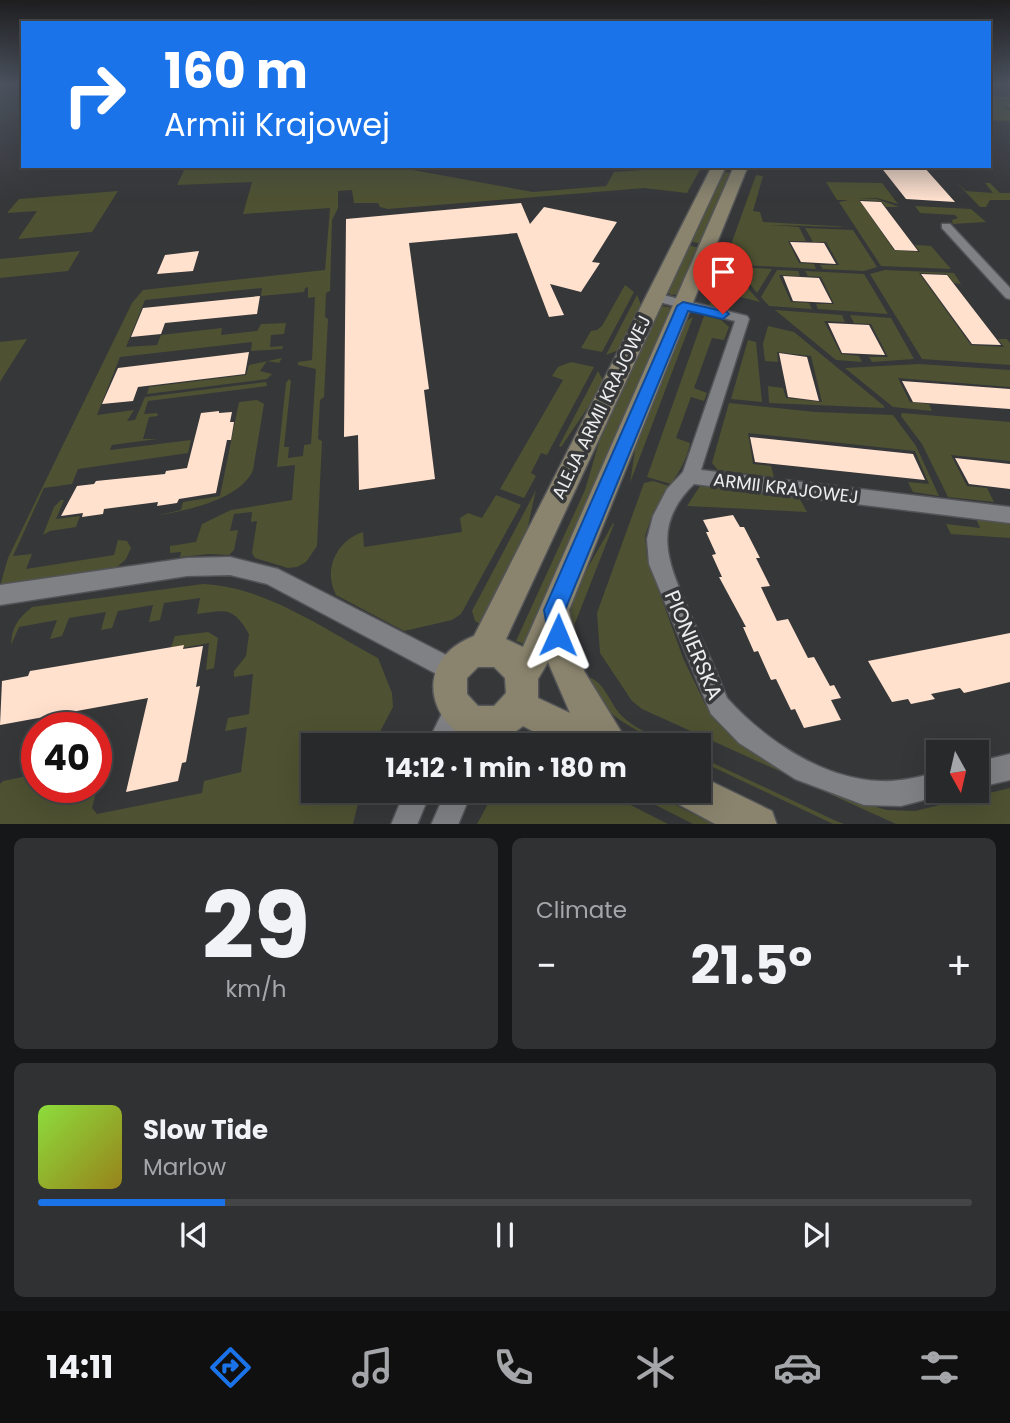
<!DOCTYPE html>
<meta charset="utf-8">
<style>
:root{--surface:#28292b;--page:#303133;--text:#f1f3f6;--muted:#a5a6a9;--line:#444547;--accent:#1a73e8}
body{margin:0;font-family:Poppins,sans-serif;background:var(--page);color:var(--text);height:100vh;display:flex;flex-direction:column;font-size:26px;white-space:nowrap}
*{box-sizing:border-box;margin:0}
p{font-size:23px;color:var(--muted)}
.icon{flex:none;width:38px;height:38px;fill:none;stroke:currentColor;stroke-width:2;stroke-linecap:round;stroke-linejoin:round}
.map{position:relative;height:824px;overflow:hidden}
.sheet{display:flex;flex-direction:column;gap:14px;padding:14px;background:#161718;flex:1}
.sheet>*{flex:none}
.guide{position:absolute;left:21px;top:21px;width:970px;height:147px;border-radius:0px;box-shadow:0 7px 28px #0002,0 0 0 2px var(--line);background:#1a73e8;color:#fff;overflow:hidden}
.needle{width:46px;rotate:172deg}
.controls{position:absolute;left:926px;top:740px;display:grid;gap:14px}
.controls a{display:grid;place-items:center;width:63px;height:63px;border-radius:0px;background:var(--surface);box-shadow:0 7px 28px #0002,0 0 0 2px var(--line);font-size:35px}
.speed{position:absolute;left:21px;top:712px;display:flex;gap:14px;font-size:35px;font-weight:700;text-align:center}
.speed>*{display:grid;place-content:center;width:91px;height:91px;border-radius:50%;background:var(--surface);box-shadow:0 7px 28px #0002,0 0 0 2px var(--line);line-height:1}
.speed .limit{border:10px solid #d22;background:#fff;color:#111}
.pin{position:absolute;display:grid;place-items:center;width:60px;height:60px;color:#fff;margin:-72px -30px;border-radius:50% 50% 50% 0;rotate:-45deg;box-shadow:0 0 7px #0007}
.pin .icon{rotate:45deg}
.me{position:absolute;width:77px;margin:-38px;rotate:1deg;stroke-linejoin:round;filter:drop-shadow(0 0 5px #0008)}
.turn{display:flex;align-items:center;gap:24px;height:147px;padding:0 28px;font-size:32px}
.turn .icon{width:91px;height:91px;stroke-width:2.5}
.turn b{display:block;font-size:49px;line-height:60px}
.big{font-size:52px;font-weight:700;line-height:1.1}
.sheet .card{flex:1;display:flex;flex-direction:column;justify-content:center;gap:10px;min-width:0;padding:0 24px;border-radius:10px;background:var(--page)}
.sheet .dial{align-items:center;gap:0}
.dial b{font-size:91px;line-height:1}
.song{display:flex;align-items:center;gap:21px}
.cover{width:84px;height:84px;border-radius:10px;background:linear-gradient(135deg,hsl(90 70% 55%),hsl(50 70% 35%))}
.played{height:7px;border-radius:4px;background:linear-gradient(90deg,var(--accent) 20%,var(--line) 20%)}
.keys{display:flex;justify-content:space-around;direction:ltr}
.heat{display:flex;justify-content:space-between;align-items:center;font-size:38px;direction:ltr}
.sheet .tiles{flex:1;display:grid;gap:14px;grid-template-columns:1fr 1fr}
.card:last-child{grid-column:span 2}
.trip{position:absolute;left:301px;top:733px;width:410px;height:70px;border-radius:0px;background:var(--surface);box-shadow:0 7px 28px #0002,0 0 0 2px var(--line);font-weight:700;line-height:70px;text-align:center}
.menu{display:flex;height:112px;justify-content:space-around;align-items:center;background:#101011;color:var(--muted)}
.menu .icon{width:49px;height:49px}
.menu .current{color:var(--accent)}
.menu b{font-size:32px;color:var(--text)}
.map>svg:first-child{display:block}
.green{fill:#4e5232}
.building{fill:#ffe1ce}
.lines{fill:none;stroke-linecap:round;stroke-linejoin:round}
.street-casing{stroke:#535457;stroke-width:3}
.secondary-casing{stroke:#535457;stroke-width:3}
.street{fill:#808184;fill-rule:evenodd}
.secondary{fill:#8a846e;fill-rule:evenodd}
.route{fill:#1a73e8;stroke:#114b97;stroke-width:2}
.labels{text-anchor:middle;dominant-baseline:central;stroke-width:7;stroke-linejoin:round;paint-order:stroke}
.street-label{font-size:18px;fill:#ededef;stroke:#363739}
.near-street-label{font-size:21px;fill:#ededef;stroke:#363739}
</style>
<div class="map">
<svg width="1010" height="825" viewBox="0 0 1010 825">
<rect width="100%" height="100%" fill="#363739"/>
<path class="green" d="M989,96l21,1v3h-18l18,1v7l-8,-3 8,6v10l-21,-1v-15h5l-5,-1z
M186,166h205l142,26 73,-6 8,-14 88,-6 -15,27 -43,-5 -256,21 -8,-2 -2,-4h-24l-2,-13 -14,1v17l-6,12 -2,71 -4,2 -1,24 3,2 -4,78 -4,3 -2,39 4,2 -5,105 -11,16 -9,5 -9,1 -33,-10 -3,-5 5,-32 -6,1 1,-10 -18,2 -4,17 8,-1 -4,20 -5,5 -19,-1 -30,3 1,-5 -11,1v-7l26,-4 6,-18 29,-14 61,-10 3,-35 -18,2 9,-84 3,-4 2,2 -7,66h5l-1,11 15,-2 1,-11 7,-1 5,-75 -18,-4v-3l14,-2 3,-63 -7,1v-11l-3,1 -1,4 -43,4 1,-8 -117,12 -19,47 31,-2 4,-10 61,-7 -1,7 36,-4 4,-7 25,-1 -2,11 -13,1 -1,12 13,-1 -1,3 -31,2 1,-9 -132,15 -23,58 37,-5 -7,11 8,-1 10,-23 121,-15 1,4 -119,15 -4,13 13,-1 1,3 -9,1 -6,22h14l-45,6 -2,5 81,-10 -3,13 -110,16 -6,15 -28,4 -31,68 19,-2 -6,15 88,-14 4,-15 9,1 4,7 -5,11 -11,10 -115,17 8,-28 124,-255 11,-13 182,-20 5,-62 -87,6 9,-32 -75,3z
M723,172l9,1 -31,71 -11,-3z
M756,175l7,1 -10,35 7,1 3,10 88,5 -81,-2 29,2 7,14h-18l11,22 15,1 2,5 -92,-5z
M826,182l56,1 16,21 -21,-6 -40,2z
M956,182l10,9 27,2 -8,-10h5l10,10h10v7h-20l-4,7h-6z
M118,191l-26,41 -74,7 19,-28 -30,2 12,-14z
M857,198l20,1 22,8h-13l-5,-6 -22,-1 35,50 26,2 -5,-7 16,1 20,23 -70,-3 -42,-64z
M915,206l56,3 15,13 -33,2 -1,-4 6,-2 -3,-3 -35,-2z
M805,228l48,2 24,37 -13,4 -41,-2 -3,-4h19l-13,-23h-13z
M688,245l11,3 -20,46 -8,1 -4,-3z
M80,251l-12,20 -68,7v-19z
M723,267h6l31,35 -23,-6 -8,12 -20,-2z
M737,267l35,2 -15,24z
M777,270l21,1 2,5 -21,-1 12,27 18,1 3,6 -43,-3 -8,-9z
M885,270l69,3 7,11 -7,-1 -7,-9 -28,-1 52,72 33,2 -6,-8h9l3,4v22l-88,-6 -52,-85z
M805,271l59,3 24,40 -70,-5 -2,-5h18l-13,-27 -13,-1z
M625,285l9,7 -32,60 -21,-4 10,-17 6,-1 5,-4z
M637,295l4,10 -22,45 -13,5z
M660,306l9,1 2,3 -147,334 -8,-3 69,-151 20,-68z
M775,310l67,5 3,7 -21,-1 17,33 18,2 3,6 -26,-2z
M850,315l41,3 23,41 -42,3 -3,-5h19l-17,-33 -17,-1z
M704,316l17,4 8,7 -5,13 -12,-2 -18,50 13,5 -3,8 -13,-4 -15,41 14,5c-3,15 -10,28 -19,41l-24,-7z
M693,317l-63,166 6,-39 49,-122z
M768,326l26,6 90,74v2l-115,-5 -1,-17 15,2 3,10 36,4 -11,-46 -34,-4 1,10 -13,-1 -2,-17z
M27,339l-24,38 -3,5v-40z
M748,340l8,2 6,60 -31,-3z
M282,358l-3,5 -12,-2 -7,10 12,3 -5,5 -120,15 2,-7 97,-12 3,-10z
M571,362l23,5 -47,88 -6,-2 -10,20 5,3 -12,22 -24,-9 63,-109 -11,-4 6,-9z
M919,364l91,6v17l-112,-9 12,24 19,2 3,7 -39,-4 -48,-39z
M598,371l5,9 -10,20 -32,47 -2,-1z
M257,400l7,4 -11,66c-12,30 -69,41 -98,46l26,-6 2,-8 37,-6 19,-94z
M729,403l86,9 78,3 23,31 23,50 -26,-4 -5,-10 21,2 -14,-33 -167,-18 5,31 18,2 3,11 -56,-7 -6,-7z
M902,413l108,9v39l-59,-6 16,31 20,2 7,14 -46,-5 -26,-53 -21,-28z
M653,481l16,5 -18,32 -6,18 2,22 36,100 22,46 31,37 39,24 75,35 37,10 28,1 95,-23v36h-114l-254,-115 -10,-8 -32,-48 -3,-40 47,-130z
M700,486l98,10 9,16 -120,-6z
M536,490l-9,40 -47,94 -5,-3 -3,-10z
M496,495l25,10 -60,109 -9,6 -48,11 -68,-36c-13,-25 0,-54 27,-63l1,15 98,-15 -2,-14 8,-5 14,5z
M61,500h3l-8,19 24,-3 -4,11 -26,4 -7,4 11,-28z
M975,516l35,4v18l-59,-4 -5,-10 34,4z
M613,523l1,1 -46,117c-2,-46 24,-78 45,-118z
M203,584c63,3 120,45 175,74l14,35 1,14 -20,38 -60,1v45h48l-8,33h-353v-40l3,-3 34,-7v14h59v-25l5,-1 2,3 -11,43 5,6 105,-21 2,-12 37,-9 6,-45 -22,4 3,-13 21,-4 4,-40 -19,3v-6l12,-15 3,-22c-16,-28 -23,-24 -52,-20l3,-16 -36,5 -4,17 -11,2 4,-17 -35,6 -6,17 -11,2 5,-18 -37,6 -7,18 -12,3 7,-19 -38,7 -8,18c1,-19 7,-26 21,-38z
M208,632l10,6 -4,30 -8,2 3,-27 -39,7 5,-14z
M591,678c15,7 19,26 31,38 14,14 35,21 53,29h-8c-39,-18 -59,-28 -85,-64z
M698,756l136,64 10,4h-11l-135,-64z
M495,791h108l65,33h-191z
M628,791h19l67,33h-21z"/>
<path class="building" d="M880,166h43l32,36 -49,-3z
M860,201l21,1 37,49 -23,-1z
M521,203l9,21 14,-17 73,15 -25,40 8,1 -19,29 -31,-8 14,31 -15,2 -32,-84 -108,10 20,146 -5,1 11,89 -76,11 -1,-55 -14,2 2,-218z
M790,242l34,1 12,21 -35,-2z
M199,251l-6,20 -36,3 8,-19z
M921,274l26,1 54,70 -29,-1z
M783,276l36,2 13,25 -39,-2z
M260,296l-3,18 -92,9 -4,11 -30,3 12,-29z
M828,323l41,2 16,30 -43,-2z
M249,352l-4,22 -107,13 -5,14 -31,3 16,-36z
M779,353l28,4 12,44 -31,-4z
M902,381l108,8v20l-97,-7z
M219,411v2l13,-1 -2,10h4l-3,18h-4l-11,53 -37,6 -2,4 -20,3 1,-4 -54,7 -1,5 -21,3 1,-4 -22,3 16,-30 17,-2 2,-3 69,-7 1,-3 21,-3 14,-55z
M750,437l163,17 12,26 -170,-18z
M955,458l55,6v25l-41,-5z
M733,515l7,12h4l16,31h-4l14,28 -9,1 16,34 11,-2 20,39 6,-1 16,29 4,-1 7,13 -10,2 10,20 -37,8 -9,-19 -4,1 -15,-31 -5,1 -13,-29 -4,1 -11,-25h3l-27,-50h3l-10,-22 4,-1 -10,-22h3l-6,-12z
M1010,633v49l-46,11 -4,-5 -29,6 4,5 -24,5 -3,-5 -16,3 -24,-41z
M184,645l-1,4 20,-3 -7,41 4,-1 -14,76 -4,1 -4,18 -52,11 22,-94 -148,27 2,-44 26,-5 2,-5 6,-1z"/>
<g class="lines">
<defs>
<path id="street" d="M942,224h8l60,64v11l-4,-1 -64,-70z
M655,293l92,23 2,3 -48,151 309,37v16l-316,-39c-46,45 -23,84 -2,134 12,26 24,53 35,80 37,41 95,81 153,83 20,1 39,-4 58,-9v19h10l-1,3 -46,12 -37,-1 -69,-26 -56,-36 -28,-29 -62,-150 -2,-25 6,-23 14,-27 16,-17 52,-151 -84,-21v-6z
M230,557l48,12 184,94 3,8 -3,8 -8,3 -8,-3 -179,-95 -37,-9 -43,1 -187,29v-20l187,-27z
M456,697l8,4 4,8 -17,37h-25l22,-45z
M1010,754v26l-34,8v-26z
M405,791h26l-14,34h-26z
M446,791h26l-14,34h-27z"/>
<path id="secondary" d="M712,166h14l-220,473 17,8 211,-481h14l-179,444 15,61 46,75h-69l-38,-20c-66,54 -136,-56 -49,-90zM548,662l22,51 -32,-15v-19zM478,667h16l11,11 1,15 -12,13h-16l-11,-12v-16z
M698,775l74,36 5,14h-60l-39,-21 -6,-13h26z"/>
</defs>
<use href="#street" class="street-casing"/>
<use href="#secondary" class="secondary-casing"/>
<use href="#street" class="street"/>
<use href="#secondary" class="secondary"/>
</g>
<linearGradient id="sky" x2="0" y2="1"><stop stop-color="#1e1e1f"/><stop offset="0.42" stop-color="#4c535f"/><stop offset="1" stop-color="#4c535f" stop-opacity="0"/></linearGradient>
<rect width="1010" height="200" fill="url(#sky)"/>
<path class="route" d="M683,302l44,10 2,2 -6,5 -35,-8 -123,299 3,25 -3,8 -7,3 -8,-3 -6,-33 133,-304z"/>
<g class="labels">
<g class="street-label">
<text transform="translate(601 407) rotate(-64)">ALEJA ARMII KRAJOWEJ</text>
<text transform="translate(786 488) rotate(7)">ARMII KRAJOWEJ</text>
</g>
<g class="near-street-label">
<text transform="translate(694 645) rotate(67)">PIONIERSKA</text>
</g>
</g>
</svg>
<div class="controls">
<a><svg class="needle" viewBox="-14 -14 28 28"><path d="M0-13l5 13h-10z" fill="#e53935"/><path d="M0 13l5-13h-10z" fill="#a5a6a9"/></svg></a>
</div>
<div class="speed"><div class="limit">40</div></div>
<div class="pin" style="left:723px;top:314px;background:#d93025"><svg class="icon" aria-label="arrive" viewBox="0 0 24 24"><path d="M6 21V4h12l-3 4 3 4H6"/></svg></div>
<svg class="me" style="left:558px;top:635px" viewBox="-20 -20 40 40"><path d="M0-17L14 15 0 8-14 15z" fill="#1a73e8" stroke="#fff" stroke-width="4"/></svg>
<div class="trip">14:12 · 1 min · 180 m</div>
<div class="guide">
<div class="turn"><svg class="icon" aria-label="right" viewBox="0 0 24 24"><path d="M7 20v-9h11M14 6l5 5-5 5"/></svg><div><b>160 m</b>Armii Krajowej</div></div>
</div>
</div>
<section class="sheet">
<div class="tiles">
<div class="card dial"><b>29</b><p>km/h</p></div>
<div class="card"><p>Climate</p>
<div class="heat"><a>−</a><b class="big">21.5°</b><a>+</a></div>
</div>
<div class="card">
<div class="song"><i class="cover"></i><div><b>Slow Tide</b><p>Marlow</p></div></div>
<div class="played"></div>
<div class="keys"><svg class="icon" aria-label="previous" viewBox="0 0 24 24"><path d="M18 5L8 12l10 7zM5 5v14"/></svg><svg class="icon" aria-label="pause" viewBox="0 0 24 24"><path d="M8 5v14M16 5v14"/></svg><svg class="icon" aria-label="next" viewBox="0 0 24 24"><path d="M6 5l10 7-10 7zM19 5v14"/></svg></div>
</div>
</div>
</section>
<nav class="menu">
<b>14:11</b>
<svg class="icon current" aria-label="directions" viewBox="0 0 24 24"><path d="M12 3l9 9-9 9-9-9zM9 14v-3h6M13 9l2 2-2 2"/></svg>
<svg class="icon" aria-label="music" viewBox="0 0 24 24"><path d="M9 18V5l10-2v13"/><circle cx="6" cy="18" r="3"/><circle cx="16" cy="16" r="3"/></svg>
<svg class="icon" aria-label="phone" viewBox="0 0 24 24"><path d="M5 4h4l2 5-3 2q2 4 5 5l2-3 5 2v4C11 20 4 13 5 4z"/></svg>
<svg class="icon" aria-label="climate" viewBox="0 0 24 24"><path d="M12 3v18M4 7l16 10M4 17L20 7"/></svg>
<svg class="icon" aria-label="car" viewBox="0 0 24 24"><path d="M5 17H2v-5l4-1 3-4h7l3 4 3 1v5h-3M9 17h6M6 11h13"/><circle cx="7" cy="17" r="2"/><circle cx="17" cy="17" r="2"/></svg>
<svg class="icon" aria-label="filters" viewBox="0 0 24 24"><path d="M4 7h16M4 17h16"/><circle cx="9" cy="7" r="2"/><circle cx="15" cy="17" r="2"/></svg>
</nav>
